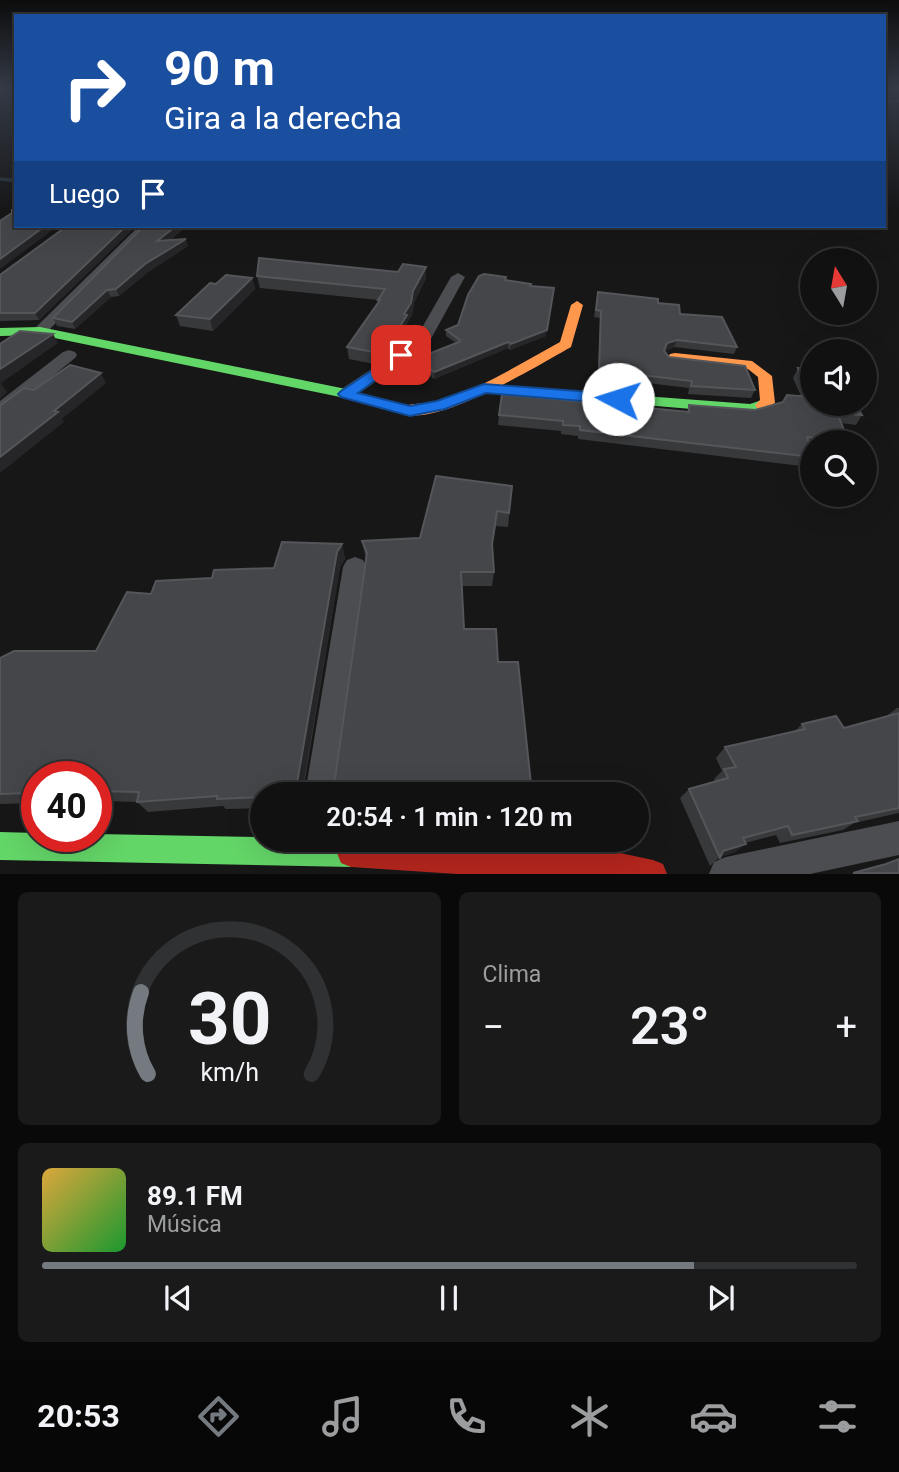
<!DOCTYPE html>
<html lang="es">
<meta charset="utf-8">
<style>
:root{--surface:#111112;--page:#1a1a1b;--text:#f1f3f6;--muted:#9c9d9f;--line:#303132;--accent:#757a81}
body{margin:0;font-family:Roboto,sans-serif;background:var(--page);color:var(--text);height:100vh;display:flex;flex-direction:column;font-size:26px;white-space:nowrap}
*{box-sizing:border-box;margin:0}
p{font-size:23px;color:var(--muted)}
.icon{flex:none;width:38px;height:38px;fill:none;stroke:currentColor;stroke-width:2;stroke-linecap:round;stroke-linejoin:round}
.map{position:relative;height:874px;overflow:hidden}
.sheet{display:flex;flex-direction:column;gap:18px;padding:18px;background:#09090a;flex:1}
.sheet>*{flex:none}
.guide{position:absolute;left:14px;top:14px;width:872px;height:214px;border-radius:0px;box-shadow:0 7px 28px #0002,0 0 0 2px var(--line);background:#1a4fa0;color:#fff;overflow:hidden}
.needle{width:46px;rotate:349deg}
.fabs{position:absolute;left:800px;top:248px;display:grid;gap:14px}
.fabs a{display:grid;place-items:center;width:77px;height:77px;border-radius:50%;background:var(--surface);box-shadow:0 7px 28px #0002,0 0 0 2px var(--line);font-size:35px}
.speed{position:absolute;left:21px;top:761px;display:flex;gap:14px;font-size:35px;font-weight:700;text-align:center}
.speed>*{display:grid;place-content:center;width:91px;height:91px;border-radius:50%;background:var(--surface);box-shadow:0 7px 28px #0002,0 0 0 2px var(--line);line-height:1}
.speed .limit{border:10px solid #d22;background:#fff;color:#111}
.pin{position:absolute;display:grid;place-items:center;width:60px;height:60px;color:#fff;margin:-30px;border-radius:14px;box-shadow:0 4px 10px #0006}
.me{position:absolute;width:77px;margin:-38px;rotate:275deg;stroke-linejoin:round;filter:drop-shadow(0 0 5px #0008)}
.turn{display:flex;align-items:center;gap:24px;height:147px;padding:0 35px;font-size:32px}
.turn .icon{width:91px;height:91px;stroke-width:2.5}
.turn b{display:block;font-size:49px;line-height:60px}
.then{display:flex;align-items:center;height:66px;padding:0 35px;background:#0003;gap:14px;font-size:26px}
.big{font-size:52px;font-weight:600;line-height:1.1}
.sheet .tile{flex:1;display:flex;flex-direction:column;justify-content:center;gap:10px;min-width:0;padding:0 24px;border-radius:10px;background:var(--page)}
.sheet .dial{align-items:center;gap:0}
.dial svg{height:182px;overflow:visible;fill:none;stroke:var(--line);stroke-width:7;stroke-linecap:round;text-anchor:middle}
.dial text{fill:var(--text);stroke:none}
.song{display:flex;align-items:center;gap:21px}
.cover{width:84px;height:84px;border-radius:10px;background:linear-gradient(135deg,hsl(40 70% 55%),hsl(130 70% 35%))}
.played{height:7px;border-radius:4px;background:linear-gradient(90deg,var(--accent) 80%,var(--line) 80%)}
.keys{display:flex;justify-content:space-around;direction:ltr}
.heat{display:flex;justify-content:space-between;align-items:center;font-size:38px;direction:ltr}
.sheet .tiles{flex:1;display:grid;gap:18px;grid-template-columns:1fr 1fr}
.tile:last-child{grid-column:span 2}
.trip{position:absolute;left:250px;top:782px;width:399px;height:70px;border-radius:35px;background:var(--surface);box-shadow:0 7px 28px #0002,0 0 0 2px var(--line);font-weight:600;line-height:70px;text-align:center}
.tabs{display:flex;height:112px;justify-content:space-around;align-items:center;background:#070707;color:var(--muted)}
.tabs .icon{width:49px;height:49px}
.tabs .active{color:var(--accent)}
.tabs b{font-size:32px;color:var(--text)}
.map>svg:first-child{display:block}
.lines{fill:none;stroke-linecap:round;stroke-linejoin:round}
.stream-far1{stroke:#2a353b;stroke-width:2.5}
.stream{stroke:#2a353b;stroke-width:3.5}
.street{fill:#4b4d51;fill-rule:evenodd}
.fast{fill:#63d668;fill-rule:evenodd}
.slow{fill:#ff974d;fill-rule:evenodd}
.jam{fill:#b3261e;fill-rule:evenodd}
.wall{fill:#38393b}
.shaded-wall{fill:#262628}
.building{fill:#444649;stroke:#54565a;stroke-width:2}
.route{fill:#1a73e8;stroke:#114b97;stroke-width:2}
</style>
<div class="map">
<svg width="899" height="874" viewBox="0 0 899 874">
<rect width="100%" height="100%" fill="#171718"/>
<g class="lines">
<path class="stream-far1" d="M884,102l15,-1"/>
<path class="stream" d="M0,179l12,1 4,4"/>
<path class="street" d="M139,226h13l-107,108h-10l-3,-3 3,-3z
M458,273l7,4 -38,69 -75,52h-12l-3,-4 3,-4 75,-50 36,-63z
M69,350l6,2 2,3 -2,3 -69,56 -6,2v-15l63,-49z
M355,557l8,3 4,7 -30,227h-32l38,-227 4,-7z
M899,821v34l-89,19h-101l5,-12 12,-5z"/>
<path class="fast" d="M40,327l306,62 65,18 2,3 -7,5 -61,-17 -305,-63 -40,1v-8z
M484,384l266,20 12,-4 7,5 -2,3 -16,6 -272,-23 -2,-3 2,-3z
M0,832l37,1v3h59v-2l166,3v3h91l8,3 4,10 -4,10 -10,4 -351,-7z"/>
<path class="slow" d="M577,301l6,4 -12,42c-27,15 -148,89 -172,63 8,-9 29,-5 41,-9 43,-13 81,-38 120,-59l11,-37z
M675,353l77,8 20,15 3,27 -8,5h-10l-2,-3 5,-5 -2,-23 -10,-8 -78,-9 -2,-3 2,-3z"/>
<path class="jam" d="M349,840l148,8 90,-2 66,14 10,4 4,10h-210l-106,-7 -10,-4 -4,-10 4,-10z"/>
</g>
<path class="wall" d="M67,226h69l-97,94 -39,1v-46z
M185,227l-16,14 19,5 -40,26 -29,24 -8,1 -36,32 -18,-3 -4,-8z
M426,267v11l-12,25 -2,12 -5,8v4l-14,25 -19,12 -25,-5 -2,-12 31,-44v-3l-118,-12 -3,-12 141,-4z
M252,278l3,11 -42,42 -33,-5 -4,-11 40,-31z
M506,280l24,6 16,50 -36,14 -2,-2 -74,31 -16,-15v-6l38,-15 -10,-7v-6l12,-5z
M598,292l60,11 22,11 57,33 -3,7 -60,-7 -10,5 5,5 86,33 -4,8 -63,-4 1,-6 -91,-11 2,-59 -6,-1z
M798,368l64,47 -6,10 -15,-2 8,20h-37v5h-1l1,3v10l-3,6 -231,-28v-3l-17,-2v-3l-63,-6 1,-10 188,-3 2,-7 66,5 46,-14 -8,-18z
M512,486l-4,41 -12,-1 -4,22 2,24 -2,14h-31l3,43 34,33 33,122 -3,10h-266v14l-36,1 -3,-3 -75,6 -11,-10 -32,-1 -9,-6v-18h-59v26l-37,1v-146l96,-7 55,-57 61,-16 62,-10 68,-24 3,15 -5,8 -36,219h30l32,-226 -4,-19 58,-3z
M897,708h2v105l-45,10 -11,7 -63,13 -4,-8 -31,8 -10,9 -15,5 -10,9 -30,-68 9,-9 26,-7 -1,-3 8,-8 -6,-13 9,-11 69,-15 8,-8 42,4 41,-11z"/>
<path class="shaded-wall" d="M45,226h13l-58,43v-10z
M126,226h10l-97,94 -4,-7z
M176,226l9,1 -26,21 -2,-7z
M186,239l2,7 -40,26 -29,24 -3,-7 29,-25z
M426,267v11l-12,25 -2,12 -5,8v4l-14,25 -19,12 -1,-12 31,-38 9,-23z
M252,278l3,11 -42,42 -3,-12z
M554,288l-8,48 -36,14 1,-6z
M107,290l4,7 -36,32 -3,-7z
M53,334l5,9 -57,40 6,9 -7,7v-30z
M677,340l-3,7 -9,4 -3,7 5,-15z
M508,342v6l-74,31v-7z
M101,373l5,10 -44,36 2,3 -64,51v-16l54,-46z
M342,544l3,15 -5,8 -37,220h-4l-2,-4 40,-231z
M31,784l6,4v11l-10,-6z
M746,844l-11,8 -15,5 3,-6z"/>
<path class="building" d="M12,210h4v16h29l-45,33v-38l12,-8z
M67,226h59l-91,87h-35v-38z
M144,226h32l-19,15 29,-2 -41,25 -29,25 -9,1 -35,32 -19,-4z
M259,258l139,14 5,-8 23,3 -13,24 -2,12 -7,11 3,1 -15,24 -19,13 -26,-5 33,-47h-2l7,-11 -128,-13z
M484,274l22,3 -1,3 26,4 -1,2 24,2 -7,42 -36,14 -3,-2 -74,30 -16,-14 41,-16 1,-2 -14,-10 12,-5 10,-30 11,-19z
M226,275l26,3 -42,41 -34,-4 34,-32 6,1z
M598,292l60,7v4l21,2 1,9 42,3 15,30 -60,-7 -10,3 -3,8 5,6 76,9 10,24 -64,-4 1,-5 -93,-11 2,-59 -5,-1z
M20,331l33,3 -53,35v-25z
M70,365l31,8 -47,38 4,1 -58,45v-51l24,-18 10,2z
M798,368l14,2v34h43l7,11 -25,-2 12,29 -42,-5 5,14v6l-232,-27v-4l-17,-1v-4l-64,-6 3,-21 187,18v-7l66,5 28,-8 4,-7 24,2z
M436,476l76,10 -3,27 -12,-2 -5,33 2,28h-33l3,57h32l2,33h20l13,122 -233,3 -1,7h-35v3l-45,2v-3l-80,6 2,-10 -43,-1v-14h-59v7h-6l-4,9 -27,1v-136l14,-7h82l31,-59 24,2 5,-13 56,-3 2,-8 60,-2 8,-26 60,2 -5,8 -40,231 2,3h35l33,-233 -5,-12 58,-3z
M899,713v95l-44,9 3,4 -66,14 -4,-9 -45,12 3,6 -23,7 -3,7 -31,-69 39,-11 -4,-9 12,-2 -11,-20 80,-18 -3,-5 34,-8 8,12z
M899,859v14h-46l33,-9z"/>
<linearGradient id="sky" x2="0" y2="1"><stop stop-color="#0d0d0d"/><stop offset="0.42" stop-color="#363c48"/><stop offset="1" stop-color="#363c48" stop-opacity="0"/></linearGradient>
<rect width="899" height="211" fill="url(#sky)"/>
<path class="route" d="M401,351l7,4 -2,3 -48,35 52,13 27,-5 47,-17 134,10 7,5 -7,5 -132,-11 -41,16 -35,7 -69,-19 -3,-3 3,-3z"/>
</svg>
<div class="fabs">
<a><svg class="needle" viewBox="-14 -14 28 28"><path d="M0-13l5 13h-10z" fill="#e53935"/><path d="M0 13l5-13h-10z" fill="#9c9d9f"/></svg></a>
<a><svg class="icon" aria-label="sound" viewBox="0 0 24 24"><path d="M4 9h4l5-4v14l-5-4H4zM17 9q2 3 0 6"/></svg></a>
<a><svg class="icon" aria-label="search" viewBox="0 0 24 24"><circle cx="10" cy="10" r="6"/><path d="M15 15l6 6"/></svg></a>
</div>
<div class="speed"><div class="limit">40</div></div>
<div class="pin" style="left:401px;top:355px;background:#d93025"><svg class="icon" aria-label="arrive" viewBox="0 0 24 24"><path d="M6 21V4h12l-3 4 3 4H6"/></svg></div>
<svg class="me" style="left:618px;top:399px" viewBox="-20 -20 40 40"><circle r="19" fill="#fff"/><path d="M0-13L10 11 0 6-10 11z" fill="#1a73e8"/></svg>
<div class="trip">20:54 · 1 min · 120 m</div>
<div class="guide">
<div class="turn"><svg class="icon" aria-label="right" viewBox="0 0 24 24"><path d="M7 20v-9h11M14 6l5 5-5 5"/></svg><div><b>90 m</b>Gira a la derecha</div></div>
<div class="then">Luego<svg class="icon" aria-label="arrive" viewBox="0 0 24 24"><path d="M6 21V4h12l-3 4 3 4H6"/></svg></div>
</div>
</div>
<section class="sheet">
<div class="tiles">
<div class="tile dial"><svg viewBox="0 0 100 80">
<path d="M14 69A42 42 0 1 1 86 69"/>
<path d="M14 69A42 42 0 0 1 11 33" stroke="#757a81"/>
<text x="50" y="56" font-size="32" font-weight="700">30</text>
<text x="50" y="72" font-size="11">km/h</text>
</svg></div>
<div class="tile"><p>Clima</p>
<div class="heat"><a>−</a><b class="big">23°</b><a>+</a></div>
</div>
<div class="tile">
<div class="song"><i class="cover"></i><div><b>89.1 FM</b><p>Música</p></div></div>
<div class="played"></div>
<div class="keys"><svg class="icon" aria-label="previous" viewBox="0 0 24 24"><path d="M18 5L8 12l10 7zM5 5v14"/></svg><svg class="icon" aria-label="pause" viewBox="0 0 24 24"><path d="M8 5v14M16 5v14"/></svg><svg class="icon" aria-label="next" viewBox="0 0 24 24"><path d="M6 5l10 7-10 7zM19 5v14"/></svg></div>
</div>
</div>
</section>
<nav class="tabs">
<b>20:53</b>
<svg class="icon active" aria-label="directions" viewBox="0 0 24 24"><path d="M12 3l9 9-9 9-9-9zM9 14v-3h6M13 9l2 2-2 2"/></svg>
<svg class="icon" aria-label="music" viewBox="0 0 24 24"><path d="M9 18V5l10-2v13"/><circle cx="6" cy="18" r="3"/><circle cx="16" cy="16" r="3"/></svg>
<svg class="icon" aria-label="phone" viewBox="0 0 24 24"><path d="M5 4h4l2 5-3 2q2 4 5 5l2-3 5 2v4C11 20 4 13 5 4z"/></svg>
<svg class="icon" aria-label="climate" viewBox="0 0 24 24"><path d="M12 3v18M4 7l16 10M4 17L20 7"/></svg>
<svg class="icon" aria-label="car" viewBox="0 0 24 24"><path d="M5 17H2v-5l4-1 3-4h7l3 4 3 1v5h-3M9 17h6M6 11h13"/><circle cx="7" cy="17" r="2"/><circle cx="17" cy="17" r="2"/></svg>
<svg class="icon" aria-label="filters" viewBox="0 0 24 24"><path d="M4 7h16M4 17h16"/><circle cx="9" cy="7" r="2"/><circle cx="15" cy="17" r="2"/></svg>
</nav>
